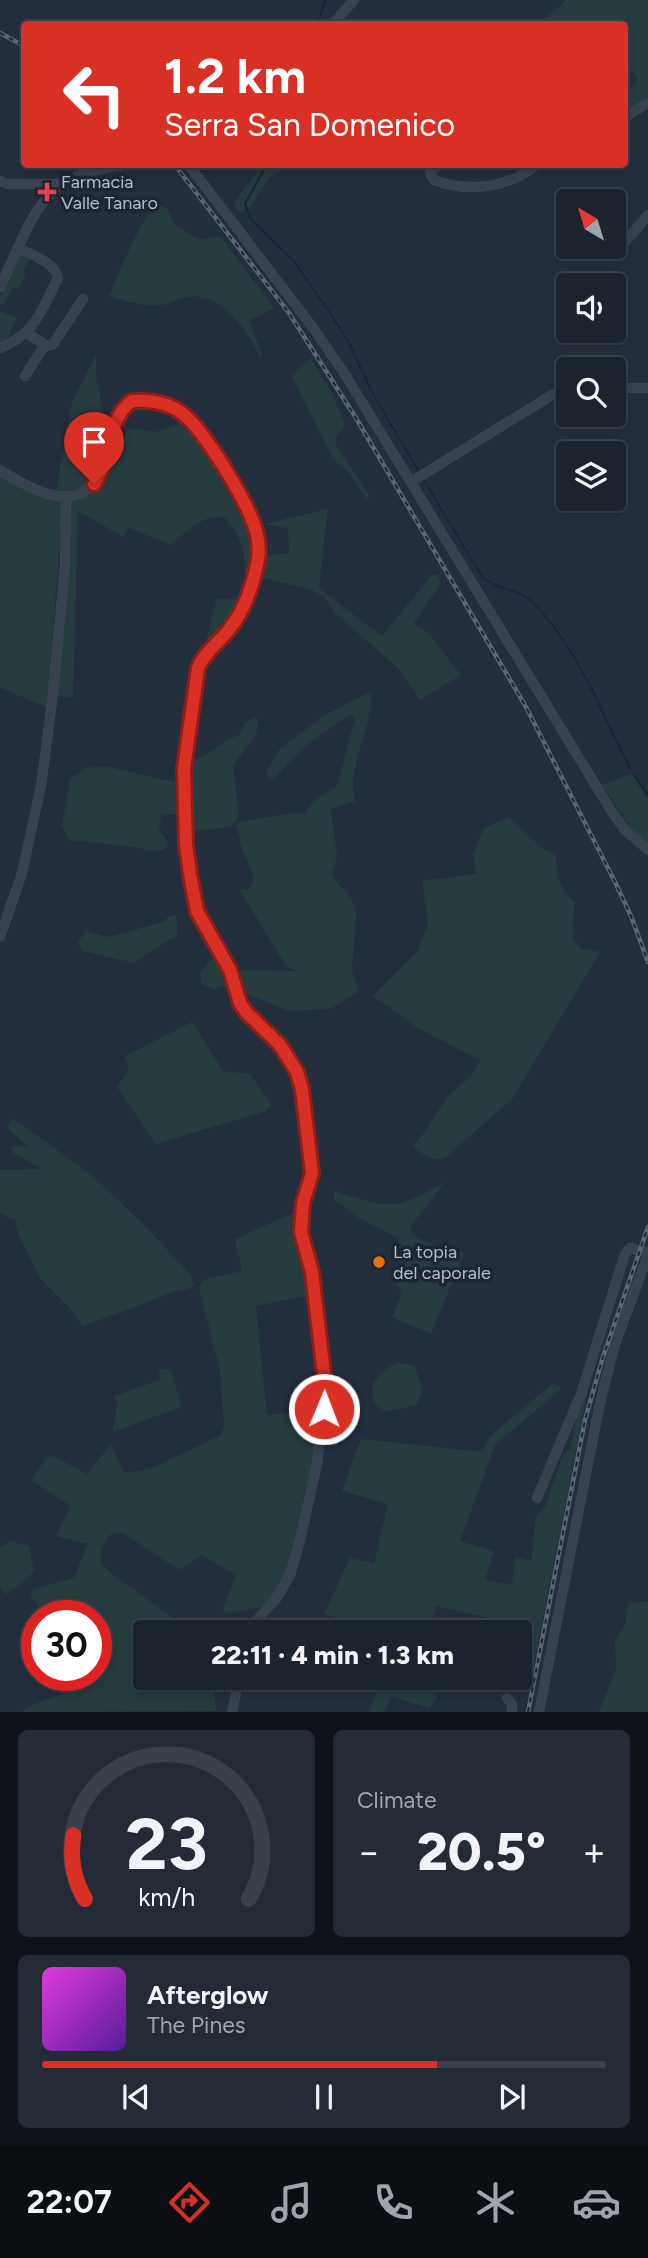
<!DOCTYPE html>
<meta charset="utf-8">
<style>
:root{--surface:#1b232e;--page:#242b36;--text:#f1f3f6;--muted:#a0a4aa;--line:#39404a;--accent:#d93025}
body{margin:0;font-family:Figtree,sans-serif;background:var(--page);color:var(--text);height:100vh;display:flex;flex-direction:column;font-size:26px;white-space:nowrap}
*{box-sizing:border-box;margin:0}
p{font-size:23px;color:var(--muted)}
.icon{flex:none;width:38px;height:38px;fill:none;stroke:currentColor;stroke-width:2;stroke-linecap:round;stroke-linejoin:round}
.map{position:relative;height:1712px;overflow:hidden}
.panel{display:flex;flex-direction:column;gap:18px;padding:18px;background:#0f1319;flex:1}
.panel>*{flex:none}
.guide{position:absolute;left:21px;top:21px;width:607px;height:147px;border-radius:7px;box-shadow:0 4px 10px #0003,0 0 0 2px var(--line);background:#d93025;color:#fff;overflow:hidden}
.needle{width:46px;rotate:322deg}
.controls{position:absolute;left:556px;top:189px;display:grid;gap:14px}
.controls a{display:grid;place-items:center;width:70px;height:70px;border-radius:7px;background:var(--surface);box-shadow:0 4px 10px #0003,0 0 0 2px var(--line);font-size:35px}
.speed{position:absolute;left:21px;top:1600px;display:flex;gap:14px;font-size:35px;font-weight:700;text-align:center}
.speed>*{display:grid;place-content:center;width:91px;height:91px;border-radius:50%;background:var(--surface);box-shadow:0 4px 10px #0003,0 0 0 2px var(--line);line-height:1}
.speed .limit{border:10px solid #d22;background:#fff;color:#111}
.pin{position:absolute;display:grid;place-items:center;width:60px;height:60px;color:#fff;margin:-72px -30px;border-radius:50% 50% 50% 0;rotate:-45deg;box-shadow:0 0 7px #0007}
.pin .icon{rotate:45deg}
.me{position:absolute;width:77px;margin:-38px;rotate:1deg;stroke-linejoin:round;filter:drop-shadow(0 0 5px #0008)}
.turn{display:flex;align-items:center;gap:24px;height:147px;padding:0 28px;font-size:32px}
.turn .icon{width:91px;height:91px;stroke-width:2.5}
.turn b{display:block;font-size:49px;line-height:60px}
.big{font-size:52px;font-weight:800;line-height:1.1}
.panel .card{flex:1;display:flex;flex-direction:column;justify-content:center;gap:10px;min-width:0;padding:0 24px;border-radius:10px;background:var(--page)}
.panel .dial{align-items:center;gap:0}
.dial svg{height:182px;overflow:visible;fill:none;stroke:var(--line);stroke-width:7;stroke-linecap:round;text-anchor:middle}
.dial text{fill:var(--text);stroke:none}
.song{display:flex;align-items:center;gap:21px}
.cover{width:84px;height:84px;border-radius:10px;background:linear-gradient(135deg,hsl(300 70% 55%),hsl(270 70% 35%))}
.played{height:7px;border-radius:4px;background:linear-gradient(90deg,var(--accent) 70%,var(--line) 70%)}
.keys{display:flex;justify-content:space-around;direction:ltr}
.heat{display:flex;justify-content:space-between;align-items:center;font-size:38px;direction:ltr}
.panel .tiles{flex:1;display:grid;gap:18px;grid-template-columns:1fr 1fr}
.card:last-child{grid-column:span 2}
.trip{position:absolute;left:133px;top:1620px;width:399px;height:70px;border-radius:7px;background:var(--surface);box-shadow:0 4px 10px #0003,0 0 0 2px var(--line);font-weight:800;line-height:70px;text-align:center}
.tab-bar{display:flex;height:112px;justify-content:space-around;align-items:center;background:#0b0e12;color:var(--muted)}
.tab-bar .icon{width:49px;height:49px}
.tab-bar .on{color:var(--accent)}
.tab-bar b{font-size:32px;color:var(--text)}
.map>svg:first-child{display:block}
.green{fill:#263c3f}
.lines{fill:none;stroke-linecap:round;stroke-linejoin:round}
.stream{stroke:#17263c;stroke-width:2}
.minor-casing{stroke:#414a57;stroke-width:10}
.minor{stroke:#38414e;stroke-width:9}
.rail-casing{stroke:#5a6575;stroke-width:4.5}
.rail{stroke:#1d2633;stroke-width:2;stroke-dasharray:5;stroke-linecap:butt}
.route-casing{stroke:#8d1f18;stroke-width:18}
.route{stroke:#d93025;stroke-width:12}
.health-dot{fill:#e0444e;stroke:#1d2633;stroke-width:2.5}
.food-dot{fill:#e8710a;stroke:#1d2633;stroke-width:2.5}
.labels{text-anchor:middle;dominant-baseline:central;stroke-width:7;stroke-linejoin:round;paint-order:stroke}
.poi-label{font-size:18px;fill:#b4bcc9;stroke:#1d2633;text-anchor:start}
</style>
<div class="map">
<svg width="648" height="1712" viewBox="0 0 648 1712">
<rect width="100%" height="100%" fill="#242f3e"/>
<path class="green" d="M566,0h82v103l-23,14c0,-19 -3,-25 13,-37l-13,-18v-38h-77l-3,-5z
M258,165h41c-9,6 -18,4 -27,11 -12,10 -15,28 -29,36l-5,-1 -4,-6c5,-16 22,-23 24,-40z
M160,205l8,4 5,14 25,16 23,-2 53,71 -25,13 12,31v7c-13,-27 -37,-67 -74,-62 -8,1 -16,7 -25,8 -15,1 -40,-3 -53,-10 10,-20 32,-82 51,-90z
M22,255l8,4 -7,14 3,2 -8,14 -5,-1 -11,18 -2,-2v-7l19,-40z
M0,311l17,7 -10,21 -7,3z
M96,355v22l12,55 -7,29 -13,22 -12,10 -20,-1 16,-90z
M311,359l21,34 13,32 -10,13 1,7 33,50 -2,4 -18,-27 -16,-13 -42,-84z
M188,421l47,71 20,43 -1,38 -19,44 -32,36 14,-55 21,2c12,-17 7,-53 -3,-70 -3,-5 -8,-9 -11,-13 -24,-2 -36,14 -53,28l-42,-17 -6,9 -43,-25 -2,2 -5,184 -18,-2 13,-196 13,-2 10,-7 17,-29 14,-13 4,-18 6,-3 23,4z
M0,473l63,27 -16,207 -47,-19z
M328,509l-9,78c5,9 14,8 19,16l44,33 50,-61h6l3,8 -27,40 17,13 30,39 -41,25 -22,-32 -64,-56 -10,-16 -19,-8 -47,-11 4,-21 27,-3 -1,-25 -24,-4z
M371,691c3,38 -25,71 -16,110l-24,8 6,47 -5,17 3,7 17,19 4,17 -4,55 7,20 -28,18 -42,2 -45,-18 -8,-11 4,-12 57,1 -11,-5 -46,-76h8l5,-6v-9l-11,-26 -6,-25 2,-2 53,-9 13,1 10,-13 23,-15 18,-68 -4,-3c-29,16 -56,38 -77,64h-4l-4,-7 13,-22 46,-35z
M254,717l4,3 -1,13 -24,32 6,52 -7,9 -42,6 -4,-65 3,-7c21,-3 31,-19 50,-25l6,-12z
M104,766l79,18v31l-21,-1 -3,17 7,8 2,8 -7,3 -17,1 -1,-3 -74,-8 -7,-14 8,-47 15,-11z
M631,774l17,25v46l-17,-17 -29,-43z
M509,817l34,32 13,5c0,20 3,35 19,48l-2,18 1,21 8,8 18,3 -87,146 -68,60c-11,5 -25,-4 -32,-12 14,-15 20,-29 32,-45 11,-15 29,-22 35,-41l-61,-31 -31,-23 -16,-9 46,-46 10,-27 -6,-43 54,-7 -3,-20 11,-26z
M176,915l2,19 -44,29 -51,-12 -5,-9 8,-11 22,6 56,-15 4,-5z
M218,952l14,32 -18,5 -12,-5 -2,-12z
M192,1022l31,49 27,3 22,32 -6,5 -110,33 -39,-57 12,-17 -4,-14z
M13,1118l82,60 48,46 48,51 3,11c-6,5 -14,3 -21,6 -30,12 -60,23 -91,34l-11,-17 -31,-31 -21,-42 -4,-16 -15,-7v-43l43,-1 -29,-15 -4,-8 18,1 -21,-20z
M444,1183l-33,43v5c11,13 36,17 53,22l-33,81 -39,-17 10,-25 -6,-8 6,-38 -5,-9 -37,-18 -26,-20v-8c56,17 58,21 110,-8z
M300,1210l11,85 -55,11 11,109 57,-6 -7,55 -27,111 -20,31 -43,7 -4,-3 13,-35 -35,-20 -22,15 -56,-37c-19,-3 -22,15 -22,30l10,10 83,60h-49v45h65l7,33 -195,1 8,-6 42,-16 10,-15h14v-60h-50l-16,-20 4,-6 40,-11 14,-34 -30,-7 -2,-2 15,-29 -37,-24 -2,-5 16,-20 5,-1 34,18 24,-30 12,27 6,2 25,-6 67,-32 3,-9 -4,-56 -21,-82 4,-8 39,-9 -7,-32z
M397,1362l17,4 9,23 -6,16 -31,7 -12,-8 -2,-19 9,-12z
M162,1368l10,4 9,35 -68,25 4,-27 -3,-9 46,-16 -1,-9z
M552,1384l8,2v4l-65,55 -35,96 34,10 -9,29 27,5 3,-28 16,4 5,-45 9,-9 18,-52 7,-5 7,-36 12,-30 -55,279 -14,-16v-14h-14l-12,-14 -58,-13 -3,11 12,8 -3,8h-103l4,-13 -19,-6 26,-56 24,5 14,-59 -46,-13 19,-52 122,13 6,-15z
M10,1541l19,5 5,25 -7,8 -21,15 -6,-6v-41z
M648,1601v111h-49l17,-43 -1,-28 11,-18v-10l3,-9z
M382,1678h50l5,20 -8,10 -38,-11 -7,15h-15z"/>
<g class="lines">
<path class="stream" d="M318,24l7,-24
M267,164l-22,40 6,15 43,42 40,58 15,24 24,51 46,78
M423,479l60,99c17,12 31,11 44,20 11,7 18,18 26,28 34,44 52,94 77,143
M634,775l14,20"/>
<defs>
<path id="minor" d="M333,24l21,-24
M625,117l23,-14
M188,164l126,165 32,47 266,436 13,18 23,20
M448,164l-12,2 -6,7 4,7c34,13 75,8 104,-16
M0,181l7,3h56
M614,255l34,-40
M0,287c37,-78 40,-116 137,-123
M27,333l20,13 6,-2 30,-45
M0,348c36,-14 41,-38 58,-70 -3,-16 -27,-23 -40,-30
M25,376l20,-31
M614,388h34
M0,470c38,24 88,50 105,-11 6,-21 9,-45 27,-58 18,-1 36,1 51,13 21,16 66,90 73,117 4,13 3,29 0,42 -6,21 -14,41 -28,58 -10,11 -25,23 -30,37l-14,100 2,77 5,35 6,31 33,59 10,33 6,9 34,33 17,27 5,17 10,84 -9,30 -2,29 9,31 14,111v35l-7,55 -17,77 -10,34 -14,24 -31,34
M411,482l141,-87 17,-6
M0,937l22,-64 19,-87 11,-84 13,-137 1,-67
M537,1498l44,-104 44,-140 5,-6 18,5
M507,1698l5,6v8
M232,1712l7,-34
M539,1712l61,-309 15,-59 33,-89"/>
</defs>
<use href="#minor" class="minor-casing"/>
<use href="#minor" class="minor"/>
<defs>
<path id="rail" d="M0,33l24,13
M174,164l115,149 67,105 170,289 89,175 16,34 17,46
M528,1712l57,-292 18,-63 45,-130"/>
</defs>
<use href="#rail" class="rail-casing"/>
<use href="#rail" class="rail"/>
</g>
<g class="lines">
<defs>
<path id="route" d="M94,484c17,-26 12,-64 38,-83 18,-1 36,1 51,13 21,16 66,90 73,117 4,13 3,29 -1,42 -5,21 -13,41 -27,58 -10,12 -25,23 -30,37l-14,100 2,77 5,35 6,31 33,59 10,33 6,9 34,33 17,27 5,17 10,84 -9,30 -2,29 11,40 12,102v35"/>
</defs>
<use href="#route" class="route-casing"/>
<use href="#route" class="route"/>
</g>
<path class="health-dot" d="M43.5 181.5h7v7h7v7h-7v7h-7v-7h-7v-7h7z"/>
<circle class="food-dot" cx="379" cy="1262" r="7"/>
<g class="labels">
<g class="poi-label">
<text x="61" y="182">Farmacia<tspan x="61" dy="21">Valle Tanaro</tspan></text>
<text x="393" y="1252">La topia<tspan x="393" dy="21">del caporale</tspan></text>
</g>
</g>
</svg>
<div class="controls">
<a><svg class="needle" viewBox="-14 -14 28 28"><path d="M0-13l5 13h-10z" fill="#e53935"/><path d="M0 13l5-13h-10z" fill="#a0a4aa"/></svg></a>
<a><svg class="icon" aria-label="sound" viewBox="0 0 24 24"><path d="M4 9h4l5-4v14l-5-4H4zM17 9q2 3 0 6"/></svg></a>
<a><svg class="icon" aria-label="search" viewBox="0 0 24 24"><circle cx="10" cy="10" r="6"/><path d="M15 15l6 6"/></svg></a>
<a><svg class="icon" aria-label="layers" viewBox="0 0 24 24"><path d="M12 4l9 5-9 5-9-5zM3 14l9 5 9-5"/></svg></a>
</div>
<div class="speed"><div class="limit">30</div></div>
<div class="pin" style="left:94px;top:484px;background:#d93025"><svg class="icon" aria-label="arrive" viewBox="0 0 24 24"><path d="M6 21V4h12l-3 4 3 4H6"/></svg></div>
<svg class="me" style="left:324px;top:1409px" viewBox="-20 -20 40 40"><circle r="17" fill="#d93025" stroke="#fff" stroke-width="3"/><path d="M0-11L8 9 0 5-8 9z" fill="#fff"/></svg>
<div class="trip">22:11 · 4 min · 1.3 km</div>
<div class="guide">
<div class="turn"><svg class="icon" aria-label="left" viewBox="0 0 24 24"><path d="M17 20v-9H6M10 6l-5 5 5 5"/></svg><div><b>1.2 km</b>Serra San Domenico</div></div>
</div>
</div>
<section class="panel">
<div class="tiles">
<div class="card dial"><svg viewBox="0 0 100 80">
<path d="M14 69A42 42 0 1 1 86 69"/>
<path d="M14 69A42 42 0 0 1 9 41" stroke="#d93025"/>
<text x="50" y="56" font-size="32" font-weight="700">23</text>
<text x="50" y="72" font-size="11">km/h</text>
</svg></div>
<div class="card"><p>Climate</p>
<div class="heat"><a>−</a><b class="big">20.5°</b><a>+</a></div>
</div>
<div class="card">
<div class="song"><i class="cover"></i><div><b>Afterglow</b><p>The Pines</p></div></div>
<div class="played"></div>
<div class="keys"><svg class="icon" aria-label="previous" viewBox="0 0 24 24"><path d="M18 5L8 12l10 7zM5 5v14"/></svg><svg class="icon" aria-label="pause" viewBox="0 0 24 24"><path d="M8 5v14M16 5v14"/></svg><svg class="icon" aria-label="next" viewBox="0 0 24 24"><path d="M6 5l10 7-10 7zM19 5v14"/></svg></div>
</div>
</div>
</section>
<nav class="tab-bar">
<b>22:07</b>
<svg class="icon on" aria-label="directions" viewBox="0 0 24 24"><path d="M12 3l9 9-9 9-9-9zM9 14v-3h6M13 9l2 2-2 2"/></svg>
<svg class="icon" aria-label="music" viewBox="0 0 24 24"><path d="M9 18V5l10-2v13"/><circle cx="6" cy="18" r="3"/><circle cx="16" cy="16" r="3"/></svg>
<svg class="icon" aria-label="phone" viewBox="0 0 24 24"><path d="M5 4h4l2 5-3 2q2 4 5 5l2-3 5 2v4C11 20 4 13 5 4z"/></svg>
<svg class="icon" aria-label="climate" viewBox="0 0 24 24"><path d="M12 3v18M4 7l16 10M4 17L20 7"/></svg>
<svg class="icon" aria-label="car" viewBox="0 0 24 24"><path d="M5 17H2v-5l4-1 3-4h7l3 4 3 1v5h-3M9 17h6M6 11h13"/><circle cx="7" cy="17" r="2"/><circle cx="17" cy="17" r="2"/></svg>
</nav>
